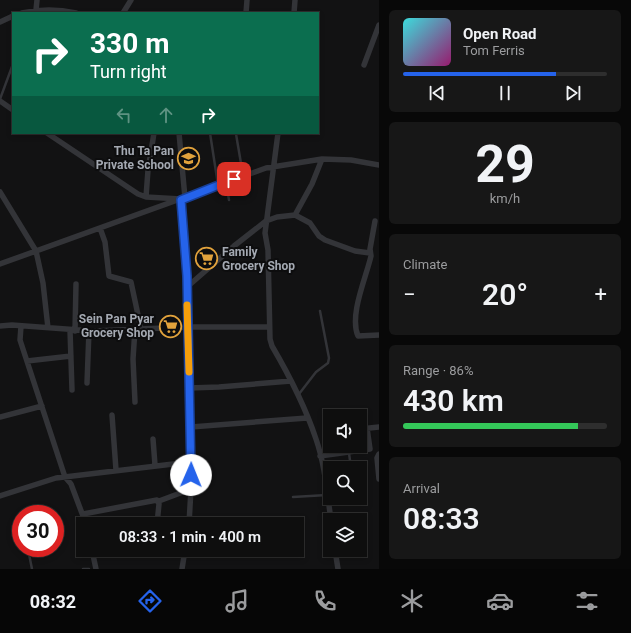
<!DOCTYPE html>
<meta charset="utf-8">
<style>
:root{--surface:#0e0e0e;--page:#171717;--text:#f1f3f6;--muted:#9b9c9e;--line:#2e2e2e;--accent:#2563eb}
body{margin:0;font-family:Roboto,sans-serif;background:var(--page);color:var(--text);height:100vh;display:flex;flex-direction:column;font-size:15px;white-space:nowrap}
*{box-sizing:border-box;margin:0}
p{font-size:13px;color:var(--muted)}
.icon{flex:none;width:22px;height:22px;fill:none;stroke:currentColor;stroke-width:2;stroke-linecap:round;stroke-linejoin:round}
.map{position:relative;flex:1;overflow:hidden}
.drawer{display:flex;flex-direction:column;gap:10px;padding:10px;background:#080808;width:252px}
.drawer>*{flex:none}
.banner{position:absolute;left:12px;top:12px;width:307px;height:122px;border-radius:0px;box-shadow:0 2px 6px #0003,0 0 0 1px var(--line);background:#0b6e4f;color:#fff;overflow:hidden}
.fabs{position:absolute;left:323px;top:409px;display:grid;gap:8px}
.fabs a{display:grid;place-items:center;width:44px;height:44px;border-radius:0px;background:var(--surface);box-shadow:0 2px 6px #0003,0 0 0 1px var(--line);font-size:20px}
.speed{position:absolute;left:12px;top:505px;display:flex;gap:8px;font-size:20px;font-weight:700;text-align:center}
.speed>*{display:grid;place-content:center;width:52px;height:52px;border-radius:50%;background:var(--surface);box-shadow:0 2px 6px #0003,0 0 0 1px var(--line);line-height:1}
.speed .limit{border:6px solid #d22;background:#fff;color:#111}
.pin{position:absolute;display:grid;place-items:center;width:34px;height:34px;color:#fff;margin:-17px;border-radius:8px;box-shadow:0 2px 6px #0006}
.me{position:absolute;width:44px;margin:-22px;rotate:1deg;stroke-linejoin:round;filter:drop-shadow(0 0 3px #0008)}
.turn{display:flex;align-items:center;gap:14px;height:84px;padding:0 12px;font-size:18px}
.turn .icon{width:52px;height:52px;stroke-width:2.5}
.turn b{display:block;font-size:28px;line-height:34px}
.lanes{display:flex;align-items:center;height:38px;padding:0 12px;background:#0003;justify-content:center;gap:20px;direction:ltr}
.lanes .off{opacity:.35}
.big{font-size:30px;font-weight:600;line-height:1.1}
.drawer .tile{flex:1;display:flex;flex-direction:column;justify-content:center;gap:6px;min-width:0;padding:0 14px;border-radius:6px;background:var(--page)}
.drawer .dial{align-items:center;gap:0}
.dial b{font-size:52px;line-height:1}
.song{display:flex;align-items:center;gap:12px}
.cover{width:48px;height:48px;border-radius:6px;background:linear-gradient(135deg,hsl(180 70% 55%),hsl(320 70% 35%))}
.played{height:4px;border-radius:2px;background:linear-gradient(90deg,var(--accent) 75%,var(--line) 75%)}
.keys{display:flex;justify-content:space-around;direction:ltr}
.heat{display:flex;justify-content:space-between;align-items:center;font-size:22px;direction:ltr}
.charge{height:6px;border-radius:3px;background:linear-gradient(90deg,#34c759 86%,var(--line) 0)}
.trip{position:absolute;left:76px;top:517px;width:228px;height:40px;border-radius:0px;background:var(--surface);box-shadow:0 2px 6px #0003,0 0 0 1px var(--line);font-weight:600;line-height:40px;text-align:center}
.tabs{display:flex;height:64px;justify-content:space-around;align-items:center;background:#060606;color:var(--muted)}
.tabs .icon{width:28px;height:28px}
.tabs .current{color:var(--accent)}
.tabs b{font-size:18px;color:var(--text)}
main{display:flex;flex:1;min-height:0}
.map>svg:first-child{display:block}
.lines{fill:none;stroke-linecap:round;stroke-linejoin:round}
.lane{stroke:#333438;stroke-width:2.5}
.street{stroke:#333438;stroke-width:5.5}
.route-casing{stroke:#184099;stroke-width:10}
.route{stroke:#2563eb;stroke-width:7}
.slow{stroke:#f59e0b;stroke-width:7}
.labels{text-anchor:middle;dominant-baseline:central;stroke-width:4;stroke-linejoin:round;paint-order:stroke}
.poi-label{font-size:12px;font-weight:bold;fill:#a4a9b2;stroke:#0d0d0e;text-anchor:end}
</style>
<main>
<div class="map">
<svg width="379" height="569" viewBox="0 0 379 569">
<rect width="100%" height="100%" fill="#121213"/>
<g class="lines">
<path class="lane" d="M0,99l13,-35
M210,133l8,52
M236,134l7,41
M226,183l3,17
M299,394l17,-22 12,-9 1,-5 -9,-47
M349,453l2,15
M293,497l34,-2
M28,549l4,20
M83,569h6"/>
<path class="street" d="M36,10l1,-10
M22,13c18,-4 36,-4 54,0
M123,13l8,-13
M246,13l1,-13
M294,13l1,-13
M0,22l13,-6
M364,65l15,-40
M0,101l13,9
M47,133l91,61 8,3 35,2
M179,133l6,65
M278,133l-13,100 3,17 2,89 2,7c17,29 33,60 44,93 9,26 11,54 15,81
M0,192l36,59 7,32 5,45
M146,197l2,-27 6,-37
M181,200l6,76 4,151v62l-2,35
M295,215l17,-31 10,-25
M375,221l-5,28 1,7c-5,22 -22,59 -13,80l21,-1
M100,228l5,14 4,34 22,6 10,47
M0,264l266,-96 56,-9 29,1 28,5
M187,287l47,-41 32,-25 11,-4 18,-2 15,8 9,13 6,4 30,11 15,2
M0,326l12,-1 81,6 95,-4h81
M21,326l-1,14 45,137 6,7 15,40
M135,329l-2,30 2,43
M70,330l2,60
M75,331l1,-47
M27,361l44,-5
M87,383l2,-52
M189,388l30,-1 72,-6
M112,415l4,55
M0,417l42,-11
M191,427l116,-9
M360,429l19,-2
M153,439l2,26
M347,446l2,6
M379,454l-2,4 2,21
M320,456l50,-7 -3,-21
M0,496l56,-18 134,-16
M159,501l32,-12
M83,514l74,-14 2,4 -2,20
M92,550l4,19
M335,550l3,19
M182,569l3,-19"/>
</g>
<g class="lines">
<defs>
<path id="route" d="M191,475l-4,-199 -6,-76 53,-21"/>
</defs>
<use href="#route" class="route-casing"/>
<use href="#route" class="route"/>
<path class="slow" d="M187,305l2,67"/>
</g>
<defs>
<symbol id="school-ring" viewBox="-11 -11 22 22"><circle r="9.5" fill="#0d0d0e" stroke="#e1a23c" stroke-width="1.5"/><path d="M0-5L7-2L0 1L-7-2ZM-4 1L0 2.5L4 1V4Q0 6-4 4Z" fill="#e1a23c"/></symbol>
<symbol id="supermarket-ring" viewBox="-11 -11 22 22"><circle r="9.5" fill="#0d0d0e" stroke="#e1a23c" stroke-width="1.5"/><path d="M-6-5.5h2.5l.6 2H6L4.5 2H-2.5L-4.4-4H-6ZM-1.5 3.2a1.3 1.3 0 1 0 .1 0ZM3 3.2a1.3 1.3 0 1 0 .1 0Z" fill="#e1a23c"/></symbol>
</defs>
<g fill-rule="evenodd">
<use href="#school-ring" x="176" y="146" width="25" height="25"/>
<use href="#supermarket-ring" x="194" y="246" width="25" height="25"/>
<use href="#supermarket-ring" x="158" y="314" width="25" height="25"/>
</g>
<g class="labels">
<g class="poi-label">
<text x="174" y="151">Thu Ta Pan<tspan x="174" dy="14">Private School</tspan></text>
<text x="222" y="252" text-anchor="start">Family<tspan x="222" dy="14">Grocery Shop</tspan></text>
<text x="154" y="319">Sein Pan Pyar<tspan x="154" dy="14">Grocery Shop</tspan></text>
</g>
</g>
</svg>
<div class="fabs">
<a><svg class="icon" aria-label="sound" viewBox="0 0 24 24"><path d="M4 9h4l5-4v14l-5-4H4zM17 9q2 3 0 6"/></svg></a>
<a><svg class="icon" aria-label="search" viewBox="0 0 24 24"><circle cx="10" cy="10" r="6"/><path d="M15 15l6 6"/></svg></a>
<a><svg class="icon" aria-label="layers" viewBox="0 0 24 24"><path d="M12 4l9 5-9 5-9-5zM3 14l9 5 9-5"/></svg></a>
</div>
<div class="speed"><div class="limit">30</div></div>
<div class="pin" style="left:234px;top:179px;background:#d93025"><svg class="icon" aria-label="arrive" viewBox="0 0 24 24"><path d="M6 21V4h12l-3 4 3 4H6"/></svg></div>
<svg class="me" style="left:191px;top:475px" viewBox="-20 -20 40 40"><circle r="19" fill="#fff"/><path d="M0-13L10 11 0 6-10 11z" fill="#2563eb"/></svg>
<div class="trip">08:33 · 1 min · 400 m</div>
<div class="banner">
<div class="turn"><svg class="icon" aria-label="right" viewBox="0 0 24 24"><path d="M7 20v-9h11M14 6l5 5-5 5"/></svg><div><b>330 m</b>Turn right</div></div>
<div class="lanes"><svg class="icon off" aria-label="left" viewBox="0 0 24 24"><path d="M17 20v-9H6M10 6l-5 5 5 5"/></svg><svg class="icon off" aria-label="ahead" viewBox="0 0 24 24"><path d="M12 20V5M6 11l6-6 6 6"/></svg><svg class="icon" aria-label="right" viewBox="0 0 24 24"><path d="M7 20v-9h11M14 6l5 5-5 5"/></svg></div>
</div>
</div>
<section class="drawer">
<div class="tile">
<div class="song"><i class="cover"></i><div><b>Open Road</b><p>Tom Ferris</p></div></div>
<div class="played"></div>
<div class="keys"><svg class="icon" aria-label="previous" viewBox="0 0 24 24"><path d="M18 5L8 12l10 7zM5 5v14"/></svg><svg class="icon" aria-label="pause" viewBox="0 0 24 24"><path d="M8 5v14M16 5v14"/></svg><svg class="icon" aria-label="next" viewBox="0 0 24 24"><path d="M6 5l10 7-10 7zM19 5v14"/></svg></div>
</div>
<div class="tile dial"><b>29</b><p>km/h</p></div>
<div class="tile"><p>Climate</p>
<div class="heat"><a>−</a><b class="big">20°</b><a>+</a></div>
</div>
<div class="tile"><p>Range · 86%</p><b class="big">430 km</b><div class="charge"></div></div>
<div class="tile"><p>Arrival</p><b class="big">08:33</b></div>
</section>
</main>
<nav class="tabs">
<b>08:32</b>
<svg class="icon current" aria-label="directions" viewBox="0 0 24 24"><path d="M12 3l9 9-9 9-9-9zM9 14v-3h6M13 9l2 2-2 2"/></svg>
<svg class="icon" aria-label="music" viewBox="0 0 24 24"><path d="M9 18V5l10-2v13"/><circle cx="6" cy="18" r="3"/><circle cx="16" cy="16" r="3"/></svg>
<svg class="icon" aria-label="phone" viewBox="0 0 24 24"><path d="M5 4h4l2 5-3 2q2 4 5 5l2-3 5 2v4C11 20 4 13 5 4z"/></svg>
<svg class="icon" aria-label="climate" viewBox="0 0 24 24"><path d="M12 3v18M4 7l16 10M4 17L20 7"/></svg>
<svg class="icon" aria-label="car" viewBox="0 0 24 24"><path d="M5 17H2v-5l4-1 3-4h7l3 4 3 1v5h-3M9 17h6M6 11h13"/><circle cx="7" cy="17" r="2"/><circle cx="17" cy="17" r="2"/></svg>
<svg class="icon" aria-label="filters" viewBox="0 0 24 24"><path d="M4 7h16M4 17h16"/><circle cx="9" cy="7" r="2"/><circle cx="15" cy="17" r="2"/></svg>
</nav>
